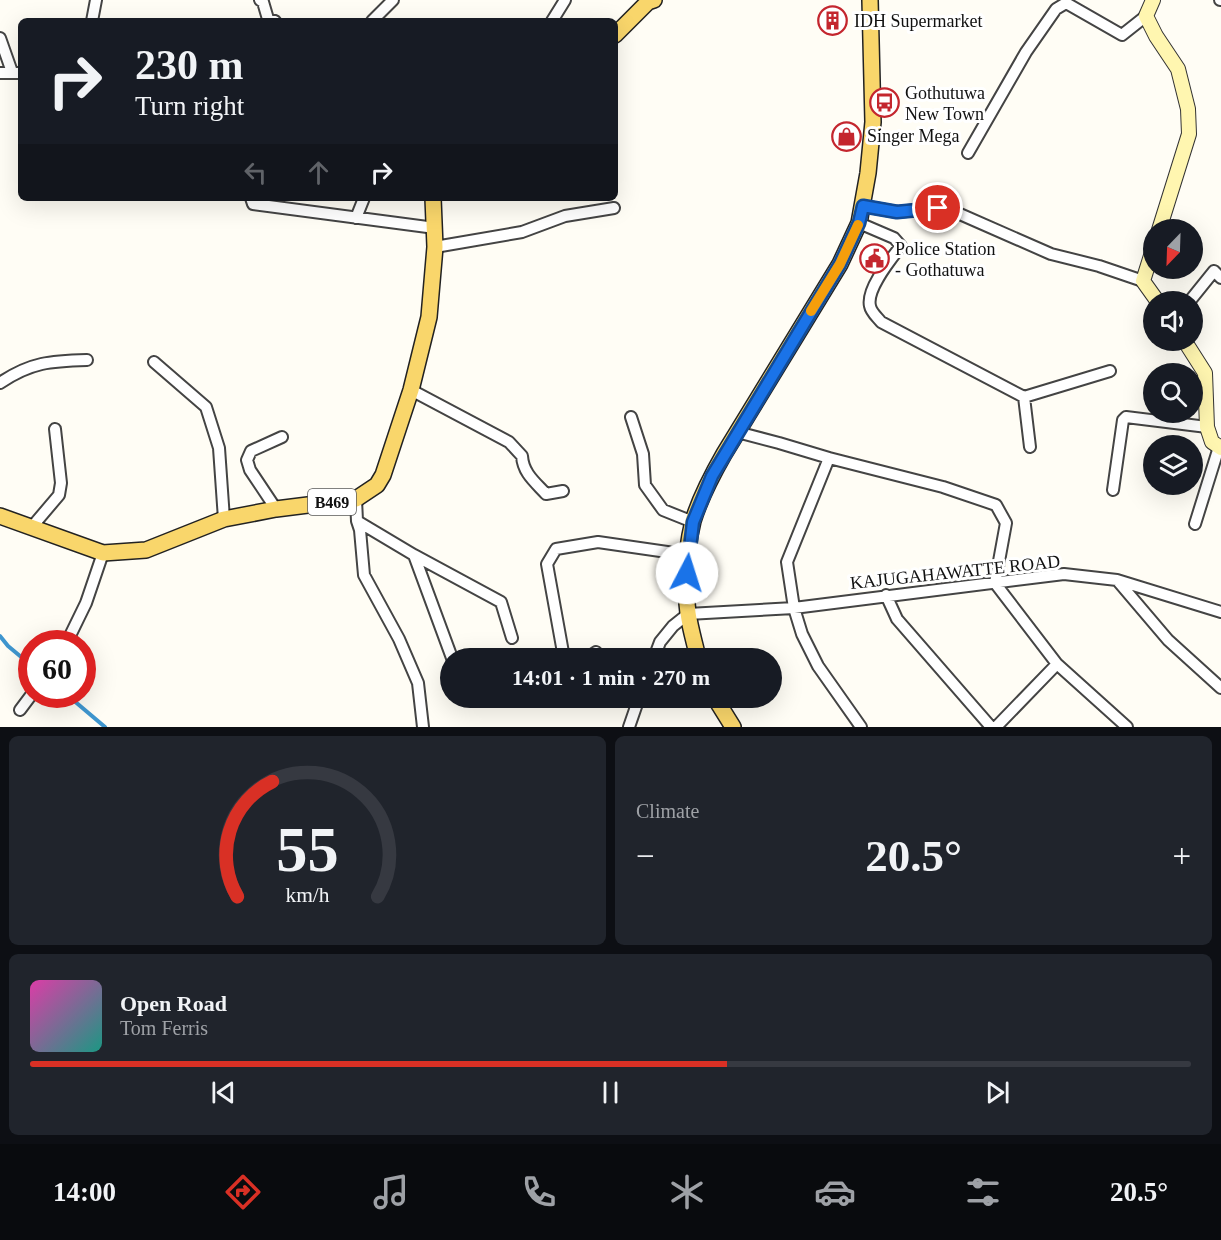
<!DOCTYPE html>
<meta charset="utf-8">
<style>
:root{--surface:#171b24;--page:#20242c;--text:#f1f3f6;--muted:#9ea1a6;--line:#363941;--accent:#d93025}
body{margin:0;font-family:"Times New Roman",serif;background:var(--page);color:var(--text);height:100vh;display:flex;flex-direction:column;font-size:22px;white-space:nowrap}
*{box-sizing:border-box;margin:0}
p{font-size:20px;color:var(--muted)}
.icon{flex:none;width:33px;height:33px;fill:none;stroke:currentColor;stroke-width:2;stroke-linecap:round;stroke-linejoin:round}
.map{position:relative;height:727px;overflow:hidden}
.sheet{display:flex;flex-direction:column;gap:9px;padding:9px;background:#0d0f14;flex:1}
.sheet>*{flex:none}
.guide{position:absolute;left:18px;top:18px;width:600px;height:183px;border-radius:9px;box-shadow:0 6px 24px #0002;background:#171b24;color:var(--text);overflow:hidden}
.needle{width:39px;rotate:203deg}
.controls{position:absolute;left:1143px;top:219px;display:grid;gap:12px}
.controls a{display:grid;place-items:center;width:60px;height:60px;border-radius:50%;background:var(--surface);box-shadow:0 6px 24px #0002;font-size:30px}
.speed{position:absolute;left:18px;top:630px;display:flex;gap:12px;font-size:30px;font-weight:700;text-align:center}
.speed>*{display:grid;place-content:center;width:78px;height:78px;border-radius:50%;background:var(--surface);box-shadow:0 6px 24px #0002;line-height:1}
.speed .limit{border:9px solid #d22;background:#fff;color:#111}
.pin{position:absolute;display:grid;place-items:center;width:51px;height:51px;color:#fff;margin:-26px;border:3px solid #fff;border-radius:50%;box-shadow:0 2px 6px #0007}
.me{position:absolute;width:66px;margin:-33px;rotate:5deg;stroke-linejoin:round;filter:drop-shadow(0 0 4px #0008)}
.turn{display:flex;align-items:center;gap:21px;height:126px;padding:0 18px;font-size:27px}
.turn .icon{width:78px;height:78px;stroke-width:2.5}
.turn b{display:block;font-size:42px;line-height:51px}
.lanes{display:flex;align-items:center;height:57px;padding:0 18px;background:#0003;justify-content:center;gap:30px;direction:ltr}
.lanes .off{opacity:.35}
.big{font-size:45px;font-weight:700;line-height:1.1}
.sheet .card{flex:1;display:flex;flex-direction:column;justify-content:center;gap:9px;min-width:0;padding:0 21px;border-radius:9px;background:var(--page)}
.sheet .dial{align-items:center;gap:0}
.dial svg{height:156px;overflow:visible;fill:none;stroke:var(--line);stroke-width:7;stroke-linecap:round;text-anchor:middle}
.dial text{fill:var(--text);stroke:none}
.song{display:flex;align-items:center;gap:18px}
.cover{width:72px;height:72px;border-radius:9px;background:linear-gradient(135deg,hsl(320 70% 55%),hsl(170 70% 35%))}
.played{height:6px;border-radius:3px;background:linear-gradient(90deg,var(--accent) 60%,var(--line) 60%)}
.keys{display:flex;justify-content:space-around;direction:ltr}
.heat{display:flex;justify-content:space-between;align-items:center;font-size:33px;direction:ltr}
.sheet .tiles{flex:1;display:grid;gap:9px;grid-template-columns:1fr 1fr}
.card:last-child{grid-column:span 2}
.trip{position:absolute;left:440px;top:648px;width:342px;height:60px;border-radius:30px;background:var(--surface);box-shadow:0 6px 24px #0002;font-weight:700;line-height:60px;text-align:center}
.menu{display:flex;height:96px;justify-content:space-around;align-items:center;background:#090b0e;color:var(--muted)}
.menu .icon{width:42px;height:42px}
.menu .current{color:var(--accent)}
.menu b{font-size:27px;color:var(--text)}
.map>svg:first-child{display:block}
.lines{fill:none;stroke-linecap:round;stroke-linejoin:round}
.stream{stroke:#3f96cf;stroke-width:4}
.street-casing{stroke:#444;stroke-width:14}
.secondary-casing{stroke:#333;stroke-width:16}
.primary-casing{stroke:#222;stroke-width:18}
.street{stroke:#fff;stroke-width:10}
.secondary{stroke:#fff6b0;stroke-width:14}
.primary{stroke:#f9d66b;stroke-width:15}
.route-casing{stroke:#114b97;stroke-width:15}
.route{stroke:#1a73e8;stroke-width:10}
.slow{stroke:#f59e0b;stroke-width:10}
.labels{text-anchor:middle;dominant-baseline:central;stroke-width:6;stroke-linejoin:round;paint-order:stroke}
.shield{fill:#fff;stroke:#585858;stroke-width:1.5}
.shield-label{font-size:16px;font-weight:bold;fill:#111}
.poi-label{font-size:18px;fill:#111;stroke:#fff;text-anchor:start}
.street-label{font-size:18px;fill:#111;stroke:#fff}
</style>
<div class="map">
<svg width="1221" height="727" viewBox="0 0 1221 727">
<rect width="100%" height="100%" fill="#fffdf5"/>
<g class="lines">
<path class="stream" d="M0,636l8,10 24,20
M66,694l39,33"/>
<defs>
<path id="street" d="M260,0l3,2 5,17 7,2
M1220,0h1
M92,21l4,-21
M372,21l21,-21
M552,21l13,-21
M0,38l12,34
M0,73h21
M968,153l58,-101 30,-43 10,-6 56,32 24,-19
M251,198l2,6 182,24
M863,206l34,6 41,-4 15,3 98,43 48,12 44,15
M356,218l8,-20
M859,223l35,15 7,8c-10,13 -35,43 -31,60 1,6 7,11 11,16l143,75
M435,247l87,-15 43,-16 49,-8
M1189,302l25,-31 7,7
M154,362l52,45 13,41 5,71
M0,383c31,-21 51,-22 87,-23
M411,390l98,52 13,14c1,17 13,26 24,38l17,-3
M631,417l12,37 2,31 18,25 30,12
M737,432l42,11 50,15
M1030,447l-6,-50 86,-26
M1113,490l10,-70 3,-3 81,10
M356,499l1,22 57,34 38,103
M276,509l-26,-39 -3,-10 4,-9 31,-14
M357,521l3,9 4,45 35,64 19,44 5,44
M1195,524l24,-77
M31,528l28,-33 2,-12 -6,-54
M414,555l87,47 11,36
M1117,580l51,60 53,48
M886,595l11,24 94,108
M66,644l20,-41 17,-50
M564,658l-17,-94 9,-15 42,-7 90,13
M587,658l9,-6
M654,658l6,-16 13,-16 15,-12 106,-6 270,-34 53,6 104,32
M20,710l12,-16
M629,727l10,-29
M861,727l-43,-61 -16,-32 -8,-26 -7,-46 42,-104 114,29 53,18 10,18 -11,60 62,81 70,63
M996,727l61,-63"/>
<path id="secondary" d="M1153,0l-7,16 10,20 22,33 10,40 1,25 -30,96
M1154,246l-11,35 15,21
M1184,340l21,33 2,54 5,15 9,6"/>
<path id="primary" d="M615,35l33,-33 6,-2
M0,516l103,37 43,-3 78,-31 52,-10 80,-10 21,-14 6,-10 28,-85 18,-73 6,-70 -2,-49
M698,658c-3,-14 -8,-30 -10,-45 -4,-29 -2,-63 5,-92 7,-23 19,-46 31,-67l116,-190 19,-41 9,-50 5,-51 -3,-122
M715,698l18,29"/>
</defs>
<use href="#street" class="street-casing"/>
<use href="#secondary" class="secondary-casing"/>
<use href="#primary" class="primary-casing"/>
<use href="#street" class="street"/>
<use href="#secondary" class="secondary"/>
<use href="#primary" class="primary"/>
</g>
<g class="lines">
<defs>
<path id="route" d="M687,573l6,-51 19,-46 128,-212 19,-41 4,-17 34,6 41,-4"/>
</defs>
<use href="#route" class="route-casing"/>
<use href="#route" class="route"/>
<path class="slow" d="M811,311l29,-47 18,-39"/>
</g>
<defs>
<symbol id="building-ring" viewBox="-11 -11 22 22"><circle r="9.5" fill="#fff" stroke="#c4262e" stroke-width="1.5"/><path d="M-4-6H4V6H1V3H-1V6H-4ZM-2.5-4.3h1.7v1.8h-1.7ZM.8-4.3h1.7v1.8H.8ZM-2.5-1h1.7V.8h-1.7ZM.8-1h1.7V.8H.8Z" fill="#c4262e"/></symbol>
<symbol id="bus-ring" viewBox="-11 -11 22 22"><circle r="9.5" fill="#fff" stroke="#c4262e" stroke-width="1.5"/><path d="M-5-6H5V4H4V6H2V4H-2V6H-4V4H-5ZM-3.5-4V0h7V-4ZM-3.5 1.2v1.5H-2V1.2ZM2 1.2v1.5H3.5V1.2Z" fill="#c4262e"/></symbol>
<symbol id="shop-ring" viewBox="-11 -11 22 22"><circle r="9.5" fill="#fff" stroke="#c4262e" stroke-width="1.5"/><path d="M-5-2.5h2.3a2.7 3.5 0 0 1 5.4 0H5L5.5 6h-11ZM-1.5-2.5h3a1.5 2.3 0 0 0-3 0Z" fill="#c4262e"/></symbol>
<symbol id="civic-ring" viewBox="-11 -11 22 22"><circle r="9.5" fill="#fff" stroke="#c4262e" stroke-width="1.5"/><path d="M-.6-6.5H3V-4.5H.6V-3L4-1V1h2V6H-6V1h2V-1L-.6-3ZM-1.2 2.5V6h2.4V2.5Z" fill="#c4262e"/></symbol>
</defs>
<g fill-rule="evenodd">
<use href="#building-ring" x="816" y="4" width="33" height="33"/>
<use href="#bus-ring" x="868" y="86" width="33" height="33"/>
<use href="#shop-ring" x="830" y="120" width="33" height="33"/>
<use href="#civic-ring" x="858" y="242" width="33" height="33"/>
</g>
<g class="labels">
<rect class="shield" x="308" y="489" width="48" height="26" rx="4.5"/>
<g class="shield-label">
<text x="332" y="502">B469</text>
</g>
<g class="poi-label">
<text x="854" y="21">IDH Supermarket</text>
<text x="905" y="93">Gothutuwa<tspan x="905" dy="21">New Town</tspan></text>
<text x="867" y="136">Singer Mega</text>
<text x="895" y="249">Police Station<tspan x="895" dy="21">- Gothatuwa</tspan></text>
</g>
<g class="street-label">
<text transform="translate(955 572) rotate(-6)">KAJUGAHAWATTE ROAD</text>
</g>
</g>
</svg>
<div class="controls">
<a><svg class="needle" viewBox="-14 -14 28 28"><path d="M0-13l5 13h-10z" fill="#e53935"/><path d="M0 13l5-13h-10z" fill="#9ea1a6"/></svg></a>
<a><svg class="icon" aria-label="sound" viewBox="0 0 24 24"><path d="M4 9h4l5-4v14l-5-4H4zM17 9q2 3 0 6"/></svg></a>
<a><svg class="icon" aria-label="search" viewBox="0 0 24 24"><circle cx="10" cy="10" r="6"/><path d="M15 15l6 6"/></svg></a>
<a><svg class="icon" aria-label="layers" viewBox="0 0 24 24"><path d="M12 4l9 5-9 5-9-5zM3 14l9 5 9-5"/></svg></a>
</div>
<div class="speed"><div class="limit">60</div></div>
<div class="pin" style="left:938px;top:208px;background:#d93025"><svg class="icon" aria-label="arrive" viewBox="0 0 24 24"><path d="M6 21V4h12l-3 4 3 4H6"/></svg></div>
<svg class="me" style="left:687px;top:573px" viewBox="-20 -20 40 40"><circle r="19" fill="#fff"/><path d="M0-13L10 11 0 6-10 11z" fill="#1a73e8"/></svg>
<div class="trip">14:01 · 1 min · 270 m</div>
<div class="guide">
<div class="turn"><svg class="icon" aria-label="right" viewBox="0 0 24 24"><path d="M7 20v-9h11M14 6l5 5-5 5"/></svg><div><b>230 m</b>Turn right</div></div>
<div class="lanes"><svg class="icon off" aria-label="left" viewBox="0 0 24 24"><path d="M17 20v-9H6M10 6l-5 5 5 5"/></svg><svg class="icon off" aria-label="ahead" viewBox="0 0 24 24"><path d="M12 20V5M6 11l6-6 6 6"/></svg><svg class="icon" aria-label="right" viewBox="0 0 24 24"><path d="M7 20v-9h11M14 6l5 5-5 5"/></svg></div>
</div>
</div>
<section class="sheet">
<div class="tiles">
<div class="card dial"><svg viewBox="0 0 100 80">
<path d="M14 69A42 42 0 1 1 86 69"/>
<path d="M14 69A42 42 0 0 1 32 10" stroke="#d93025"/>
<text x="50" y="56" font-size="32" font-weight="700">55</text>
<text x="50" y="72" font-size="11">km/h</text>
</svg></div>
<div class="card"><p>Climate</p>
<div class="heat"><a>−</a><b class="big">20.5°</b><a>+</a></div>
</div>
<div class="card">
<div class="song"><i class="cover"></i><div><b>Open Road</b><p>Tom Ferris</p></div></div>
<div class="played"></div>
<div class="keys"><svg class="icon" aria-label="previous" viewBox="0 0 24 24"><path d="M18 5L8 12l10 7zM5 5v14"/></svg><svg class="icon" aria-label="pause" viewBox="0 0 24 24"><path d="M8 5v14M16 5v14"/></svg><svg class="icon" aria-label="next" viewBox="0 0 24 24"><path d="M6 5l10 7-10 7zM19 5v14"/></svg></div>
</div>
</div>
</section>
<nav class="menu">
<b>14:00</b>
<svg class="icon current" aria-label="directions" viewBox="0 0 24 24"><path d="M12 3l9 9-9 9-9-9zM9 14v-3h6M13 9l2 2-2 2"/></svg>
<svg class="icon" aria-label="music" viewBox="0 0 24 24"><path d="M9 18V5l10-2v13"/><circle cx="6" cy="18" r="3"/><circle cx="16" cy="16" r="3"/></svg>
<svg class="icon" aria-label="phone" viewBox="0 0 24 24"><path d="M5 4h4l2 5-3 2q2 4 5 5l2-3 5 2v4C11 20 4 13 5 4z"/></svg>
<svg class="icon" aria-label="climate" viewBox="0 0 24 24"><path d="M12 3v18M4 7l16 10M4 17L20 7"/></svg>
<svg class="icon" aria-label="car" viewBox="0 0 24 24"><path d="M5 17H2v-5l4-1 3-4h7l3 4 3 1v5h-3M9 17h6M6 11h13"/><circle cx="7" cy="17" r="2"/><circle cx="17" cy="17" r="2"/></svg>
<svg class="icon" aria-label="filters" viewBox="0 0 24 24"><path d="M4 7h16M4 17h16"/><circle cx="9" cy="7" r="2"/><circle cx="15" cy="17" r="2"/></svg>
<b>20.5°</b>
</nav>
